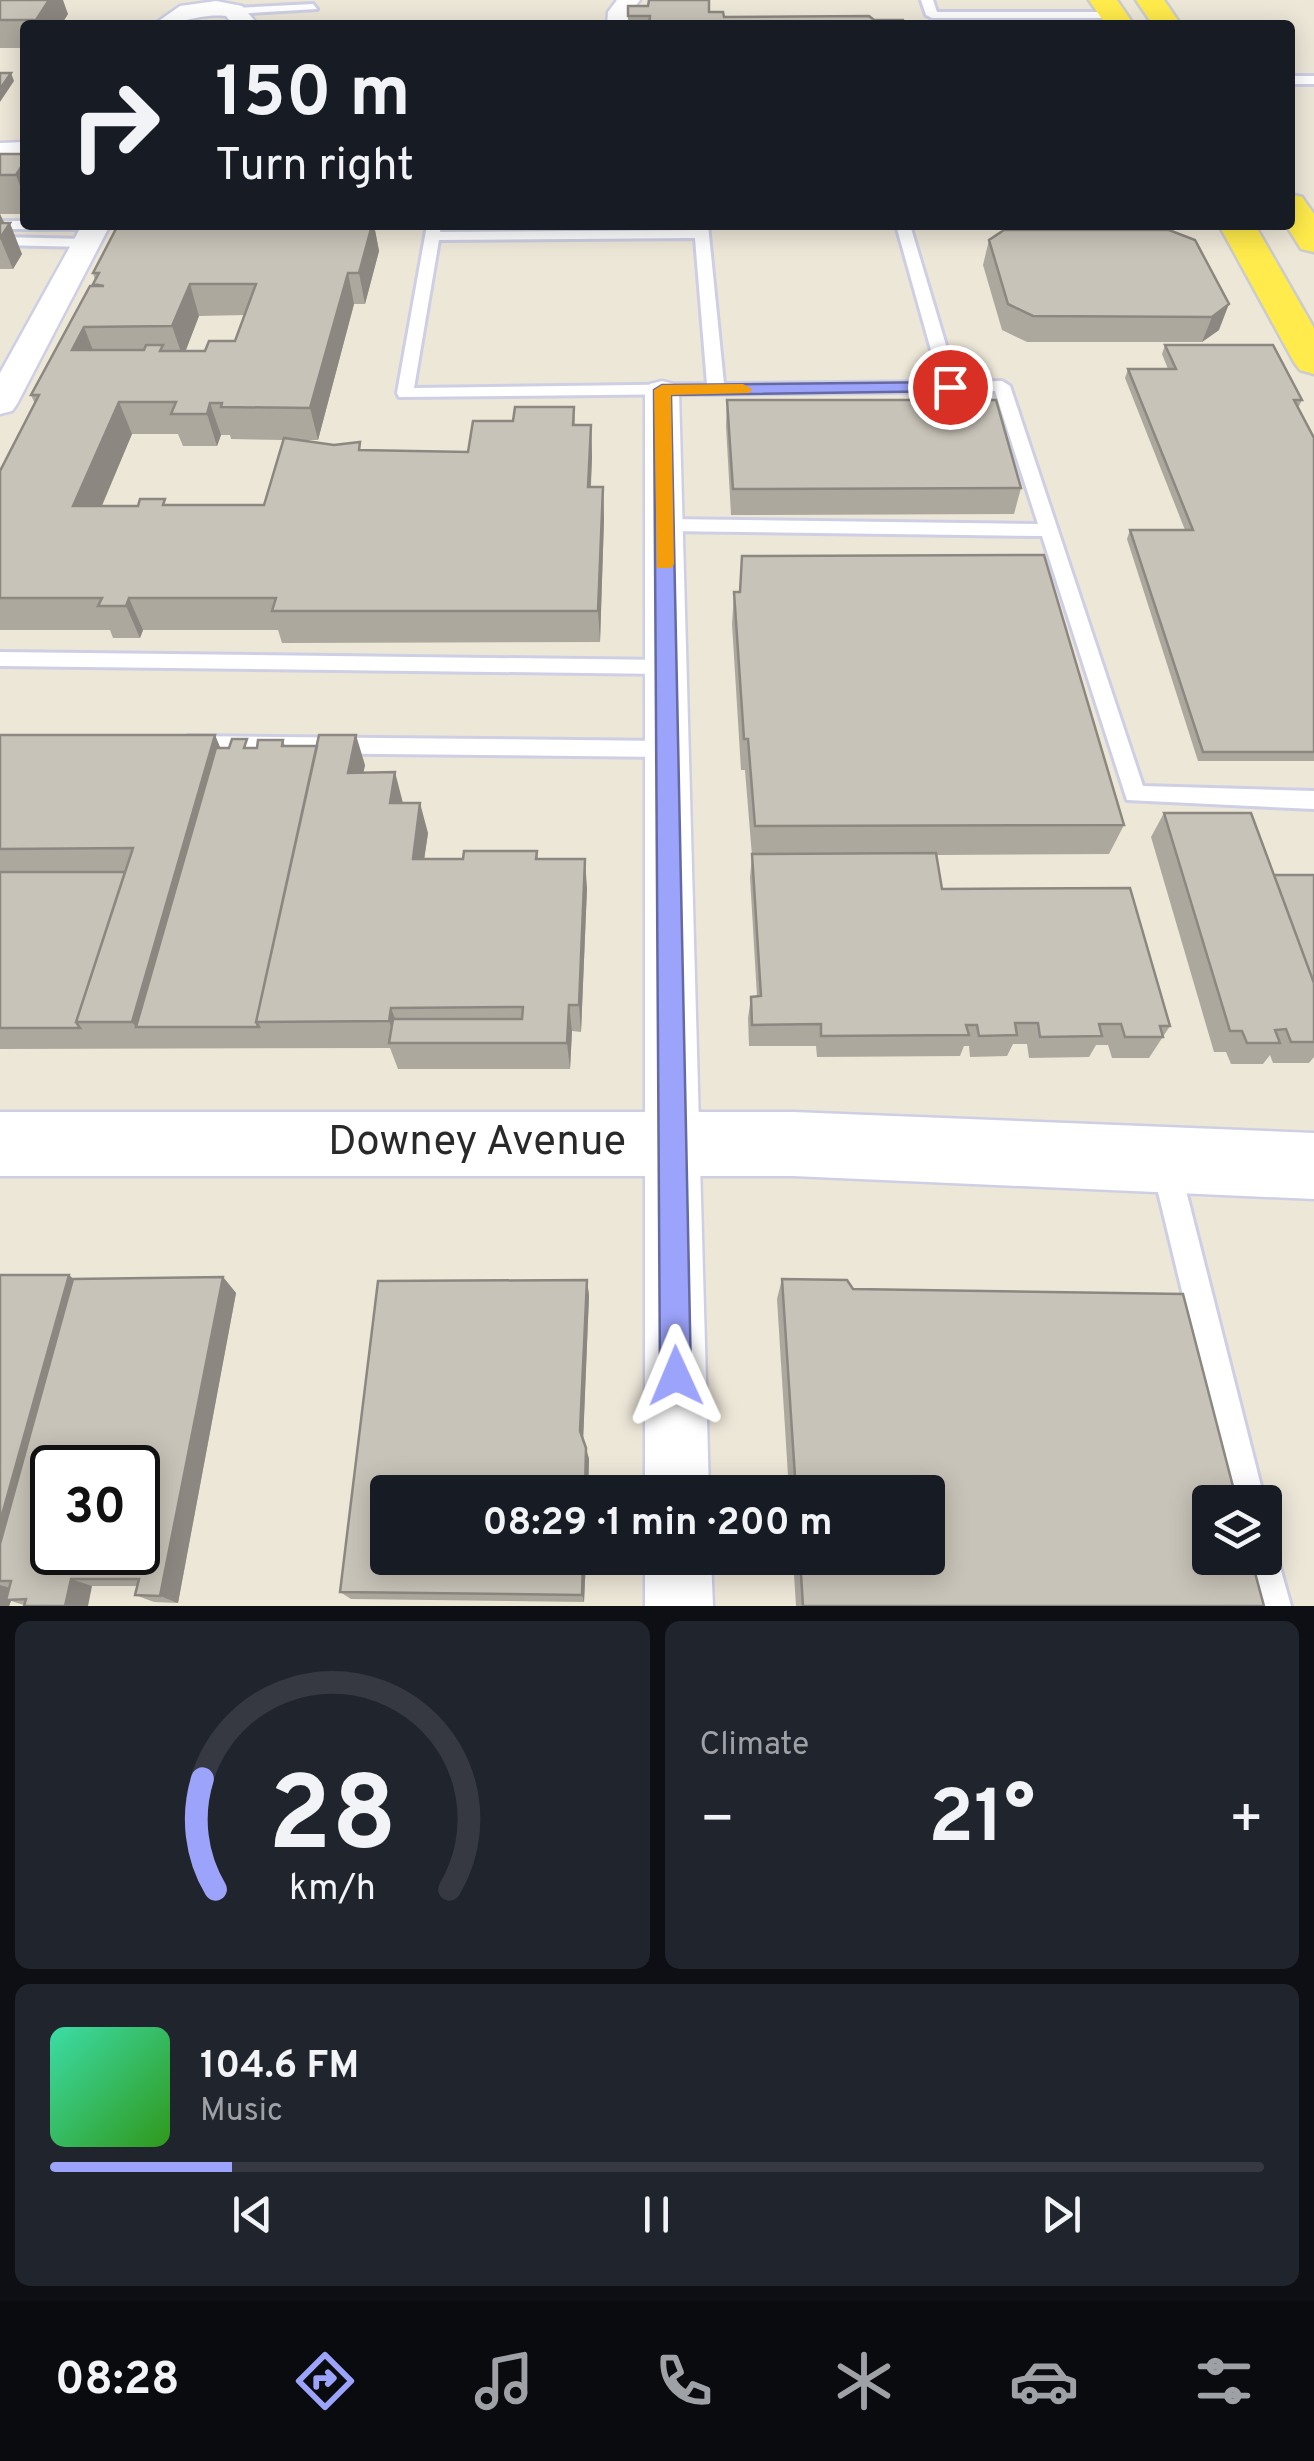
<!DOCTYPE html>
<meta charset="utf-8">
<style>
:root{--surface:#171b24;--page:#20242c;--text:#f1f3f6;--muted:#9ea1a6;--line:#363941;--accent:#9ca3fa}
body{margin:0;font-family:Overpass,sans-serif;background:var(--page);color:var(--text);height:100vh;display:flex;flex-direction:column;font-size:38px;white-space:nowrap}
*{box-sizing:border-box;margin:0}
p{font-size:32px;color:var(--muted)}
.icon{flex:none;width:55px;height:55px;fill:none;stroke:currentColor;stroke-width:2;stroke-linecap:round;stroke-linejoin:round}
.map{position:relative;height:1606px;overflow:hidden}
.panel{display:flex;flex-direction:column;gap:15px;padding:15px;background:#0d0f14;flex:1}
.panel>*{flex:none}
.banner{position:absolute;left:20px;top:20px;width:1275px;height:210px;border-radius:10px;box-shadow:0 5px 25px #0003;background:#171b24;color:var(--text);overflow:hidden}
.controls{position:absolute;left:1192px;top:1485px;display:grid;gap:20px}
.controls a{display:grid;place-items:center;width:90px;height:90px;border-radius:10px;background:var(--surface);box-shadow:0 5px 25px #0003;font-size:50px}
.speed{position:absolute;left:30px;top:1445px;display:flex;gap:20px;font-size:50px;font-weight:700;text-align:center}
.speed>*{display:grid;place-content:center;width:130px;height:130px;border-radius:50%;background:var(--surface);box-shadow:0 5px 25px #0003;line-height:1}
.speed .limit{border:5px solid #111;border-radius:15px;background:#fff;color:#111}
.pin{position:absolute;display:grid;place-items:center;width:85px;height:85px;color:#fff;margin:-42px;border:5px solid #fff;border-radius:50%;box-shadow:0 2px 10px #0007}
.me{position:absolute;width:110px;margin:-55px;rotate:359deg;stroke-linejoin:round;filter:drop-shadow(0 0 8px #0008)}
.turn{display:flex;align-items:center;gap:35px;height:210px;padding:0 30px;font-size:45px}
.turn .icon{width:130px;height:130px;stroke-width:2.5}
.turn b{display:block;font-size:70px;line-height:85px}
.big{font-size:75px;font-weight:700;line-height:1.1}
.panel .widget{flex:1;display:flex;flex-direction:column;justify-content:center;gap:15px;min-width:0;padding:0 35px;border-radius:15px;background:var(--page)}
.panel .dial{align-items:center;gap:0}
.dial svg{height:260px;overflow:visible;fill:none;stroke:var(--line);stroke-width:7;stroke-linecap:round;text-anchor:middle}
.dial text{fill:var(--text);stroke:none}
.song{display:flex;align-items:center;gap:30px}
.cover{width:120px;height:120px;border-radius:15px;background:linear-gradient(135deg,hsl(160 70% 55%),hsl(110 70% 35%))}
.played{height:10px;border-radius:5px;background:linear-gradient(90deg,var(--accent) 15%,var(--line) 15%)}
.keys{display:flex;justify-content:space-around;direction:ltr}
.heat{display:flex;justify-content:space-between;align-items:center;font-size:55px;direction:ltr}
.panel .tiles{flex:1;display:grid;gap:15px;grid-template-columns:1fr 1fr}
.widget:last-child{grid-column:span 2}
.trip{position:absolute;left:370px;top:1475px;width:575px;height:100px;border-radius:10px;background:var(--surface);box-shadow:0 5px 25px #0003;font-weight:700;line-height:100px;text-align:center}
.menu{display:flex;height:160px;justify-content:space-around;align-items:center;background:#090b0e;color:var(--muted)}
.menu .icon{width:70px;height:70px}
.menu .current{color:var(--accent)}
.menu b{font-size:45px;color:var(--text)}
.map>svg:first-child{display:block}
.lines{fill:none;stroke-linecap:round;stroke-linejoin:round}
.service-casing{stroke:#cecfe4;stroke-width:6}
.minor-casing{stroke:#cecfe4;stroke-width:5}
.secondary-casing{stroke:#cecfe4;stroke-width:5}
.primary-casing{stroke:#ccc;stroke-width:5}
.service{fill:#fff;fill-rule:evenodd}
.minor{fill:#fff;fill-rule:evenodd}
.secondary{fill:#fff;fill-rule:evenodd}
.primary{fill:#ffeb4b;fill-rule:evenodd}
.wall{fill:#aca89e;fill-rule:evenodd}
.shaded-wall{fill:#8c8881}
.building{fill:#c8c3b8;stroke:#8c8881;stroke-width:2.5;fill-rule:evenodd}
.route{fill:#9ca3fa;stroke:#656aa2;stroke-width:2.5}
.slow{fill:#f59e0b}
.labels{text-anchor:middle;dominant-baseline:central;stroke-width:8;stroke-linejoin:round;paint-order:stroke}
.near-street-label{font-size:42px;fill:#292929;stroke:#fff}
</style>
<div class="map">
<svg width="1314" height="1606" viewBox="0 0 1314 1606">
<rect width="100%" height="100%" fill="#ede7d8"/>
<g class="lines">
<defs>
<path id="service" d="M921,0h12l4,12h177l6,3 -6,3h-182l-6,-3z
M313,4l4,5 -83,5 -6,-3 6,-3z
M1290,76h24v8h-24z
M0,221h25v4h78l-7,4h-96z
M427,225h14l-1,7 254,-2v-5h14l16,159 216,-2 -44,-157h14l47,157 45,-1 8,5 133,400 171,5v18l-187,-9 -85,-264 -378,-5 -9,-6 9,-6 374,5 -43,-133 -596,6 -2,-4zM695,238l12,146 -293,4 25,-148z
M0,237l86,2 7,4 -7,4 -86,-2z
M0,652l665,8 10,7 -10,7 -665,-8z
M188,736l479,5 11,8 -11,8 -479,-5 -11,-8z
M1166,1154l10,4 4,9 85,335h-32l-81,-335 4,-9z
M1265,1543l9,3 17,60h-34l-12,-48h20z"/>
<path id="minor" d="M617,0h23l-10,13 1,12h-24l1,-13z
M216,1l26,5 12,14 -3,5h-24l3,-4 -4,-5c-29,-3 -44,9 -73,9l27,-19z
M25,142v16l-25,1v-16z
M82,225h28l-93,179 -5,7 -12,3v-41z
M662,381l12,3 5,7 30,1101h-64v-1101l5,-7z
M645,1558h66l2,48h-68z"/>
<path id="secondary" d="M0,1112h793l521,21v66l-521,-23h-793z"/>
<path id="primary" d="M1089,0h28l17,25h-28z
M1136,0h28l17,25h-28z
M1290,194l12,3 12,17v38l-13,-3 -15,-24h4z
M1219,225h36l59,103v46l-14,-4 -6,-8z"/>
</defs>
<use href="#service" class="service-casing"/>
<use href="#minor" class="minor-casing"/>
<use href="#secondary" class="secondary-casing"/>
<use href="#primary" class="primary-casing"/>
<use href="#service" class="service"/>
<use href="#minor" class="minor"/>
<use href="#secondary" class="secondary"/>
<use href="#primary" class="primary"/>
</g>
<path class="wall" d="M0,0l68,14 -7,11h-36v23h-25z
M628,6h20l61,6 15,5 150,3 31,5h-277z
M0,154h25v60h-25z
M0,214l22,40 -9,15h-13z
M118,225h256l5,26 -14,53h-11l-36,136h-20l64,10 106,2 45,-31 61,-14 1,18h16l1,32 -1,30h12l1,32 -4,123 -318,1 -4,-13h-135l-3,8h-27l-3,-8h-110v-159l35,-67 -4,-9 63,-109 1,-6 -2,-7zM245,315l-10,26 -30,10h-20l14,-35zM132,434h46l5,12h34l4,-11h9l1,4 52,1 -19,65 -162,1z
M1169,230l50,100 -17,12h-175l-25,-12 -19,-65 6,-25z
M1165,345l137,55 -4,8 16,30v323h-116l-71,-222 3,-9h55l-60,-152 3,-9h40l-6,-15z
M727,400l294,88 -7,26 -283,1 -5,-89z
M734,592l390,233 -15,29 -173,1 6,34 228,137 -21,32h-37l-4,-13h-12l-7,12 -60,1 -2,-14h-14l-6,12 -37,1 -1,-11h-5l-4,10 -143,1 -1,-11h-67l-1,-28 3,-21h6l-7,-120 2,-21 -7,-86h-4l-9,-146z
M0,735h215l5,13h37l26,-8 2,6 80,19 -2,8 40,30 25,30 -4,26h39l74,-8 1,8 49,29 -6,144 -9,-1 -2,38h-172l-8,-21 -390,1z
M1164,813l110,62h40v182l-5,6h-36l-3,-8 -7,9h-32l-5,-12h-12l-63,-215z
M0,1275l73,4 150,-2 13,16 -58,310 -24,-1 -19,-7 2,-9h-45l-68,19 -13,-4 -2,5h-9z
M782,1279l71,10 411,317h-468l-3,-48h135v-66h-139l-12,-193z
M587,1280l2,16 -6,143 6,20 -1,33h-200v66h198l-2,44 -233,-3 -11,-7 38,-311z"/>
<path class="shaded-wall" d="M49,0h14l5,14 -7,11h-23l-2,-5z
M11,73l3,8 -14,21v-13z
M25,161v38l-9,-24z
M0,214l6,15 4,-6 12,31 -9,15 -13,-31z
M372,225h2l5,26 -14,53 -6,-31z
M348,273l6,31 -36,136 -8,-32z
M190,284l9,32 -16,42 -11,-32z
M1229,304l-10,26 -17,12 10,-25z
M84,327l12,31 -24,-8z
M119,402l13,32 -44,104 -15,-32z
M210,403l11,32 -4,11 -10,-32z
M591,425l1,32 -3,62 -1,-32z
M603,487l1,32 -4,123 -2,-31z
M129,598l14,32 -3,8 -14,-32z
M215,735l13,31 -92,261 -4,-5z
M356,735l9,30 -8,38 -9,-30z
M395,772l8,31h-13z
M420,803l8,30 -8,55 -7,-29z
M585,859l2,29 -6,144 -2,-27z
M569,1005l3,26 -2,38 -3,-26z
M391,1008l10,26 -4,9 -8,-22z
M69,1275l23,20 -81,286h-11v-59z
M223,1277l13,16 -58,310 -18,-7z
M587,1280l2,16 -6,147 -3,-12z
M586,1448l3,11 -1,33h-3z
M583,1558h3l-2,44 -2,-7z
M71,1579l21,7 -4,20h-23z
M0,1585l14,4 -8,11 5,1 -2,5h-9z"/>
<path class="building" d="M0,0h49l-13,20h-36z
M649,0h60v12h14l1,5 145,-1 5,4h29l2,5h-256l1,-9h-22v-10h20z
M0,73h11l-11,16z
M0,154h25v7l-9,14h-16z
M0,223h10l-10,15z
M118,225h254l-13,48h-11l-38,135 -89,-1 1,-4h-12l-3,11h-36l5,-12h-57l-46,104h65l2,-7h25l-2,6h101l20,-67 50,7 26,-3 -1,8 109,2 5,-31h40l2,-14h59l-1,18h18l-3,62h15l-5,124h-326l4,-13h-147l-3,8h-28l4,-8h-102v-127l39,-76h-8l59,-109h14l-11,-2 6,-11h-6zM190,284h66l-21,57h-26l-4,10h-45l3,-6h-17l-2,5h-72l12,-23 88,-1z
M1004,230h165l26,10 34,64 -17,13 -179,-1 -25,-12 -19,-64z
M1165,345h108l29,55h-8l20,38v314h-111l-73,-222h63l-65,-161h48z
M727,400h269l25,88 -288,1z
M1044,555l80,270 -369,1 -7,-87h-4l-10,-147h6l2,-36z
M0,735h215l-83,287h-56l57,-174 -133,1z
M319,735h37l-8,38 47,-1 -5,31h30l-7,56h50l1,-8h73l-1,8h49l-6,146h-10l-2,38h-178l4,-24h129l1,-12 -132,1 -2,13 -133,1z
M232,739h15l-3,9h13l1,-8h25l-1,6h35l-61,276 3,5h-123l80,-279h13z
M1164,813h87l63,170v59h-23l-5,-13 -11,1 5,13h-33l-5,-12h-12z
M936,853l6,36 188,-1 40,138h-10l3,11h-38l-4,-13h-22l3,12 -62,1 -2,-14h-23l2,12 -38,1 -2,-11h-11l3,10 -148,1v-12l-69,1 -1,-28 10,-1 -9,-142z
M0,872h125l-49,150 4,6h-80z
M1274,875h40v108z
M0,1275h69l-69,247z
M223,1277l-63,319 -25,-1 4,-16h-68l-6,27h-41l2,-7 -20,1 5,-19h-11v-37l73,-265zM52,1468h86v84h-86z
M782,1279l65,1 6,9 330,5 54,208h-27v56h41l13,48h-461l-3,-48h128v-66h-132z
M587,1280l-7,151 6,17 -1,44h-197v66h195l-1,37 -242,-3 38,-311z"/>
<path class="route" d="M950,382l8,5 -3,4 -284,4 20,981 -5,11 -10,4 -11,-4 -5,-11 -6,-986 8,-5z"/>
<path class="slow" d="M743,384l9,5 -3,4 -78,2 3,169 -3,4h-14l-3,-178 8,-5z"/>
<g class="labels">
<g class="near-street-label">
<text x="477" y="1143">Downey Avenue</text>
</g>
</g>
</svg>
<div class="controls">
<a><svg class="icon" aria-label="layers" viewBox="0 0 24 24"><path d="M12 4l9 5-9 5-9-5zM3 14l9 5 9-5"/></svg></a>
</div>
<div class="speed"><div class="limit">30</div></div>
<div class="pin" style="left:950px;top:387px;background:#d93025"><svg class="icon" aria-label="arrive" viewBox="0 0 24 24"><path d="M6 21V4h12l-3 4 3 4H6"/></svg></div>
<svg class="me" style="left:676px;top:1376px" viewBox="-20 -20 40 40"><path d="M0-17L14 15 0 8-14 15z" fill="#9ca3fa" stroke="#fff" stroke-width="4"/></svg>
<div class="trip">08:29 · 1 min · 200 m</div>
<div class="banner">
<div class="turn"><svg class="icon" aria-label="right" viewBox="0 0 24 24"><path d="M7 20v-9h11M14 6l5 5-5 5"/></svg><div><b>150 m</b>Turn right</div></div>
</div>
</div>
<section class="panel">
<div class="tiles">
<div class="widget dial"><svg viewBox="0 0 100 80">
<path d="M14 69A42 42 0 1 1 86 69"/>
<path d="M14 69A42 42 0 0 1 10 35" stroke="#9ca3fa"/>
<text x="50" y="56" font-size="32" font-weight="700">28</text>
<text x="50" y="72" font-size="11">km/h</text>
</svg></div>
<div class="widget"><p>Climate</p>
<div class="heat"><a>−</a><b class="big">21°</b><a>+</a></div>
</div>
<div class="widget">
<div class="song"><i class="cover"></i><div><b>104.6 FM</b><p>Music</p></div></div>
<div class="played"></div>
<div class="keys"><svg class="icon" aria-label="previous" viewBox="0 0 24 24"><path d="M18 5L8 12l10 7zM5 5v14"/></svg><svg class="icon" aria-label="pause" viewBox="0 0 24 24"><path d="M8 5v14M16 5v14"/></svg><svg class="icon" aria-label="next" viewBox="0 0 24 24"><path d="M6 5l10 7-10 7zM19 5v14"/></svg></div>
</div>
</div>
</section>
<nav class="menu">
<b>08:28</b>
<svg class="icon current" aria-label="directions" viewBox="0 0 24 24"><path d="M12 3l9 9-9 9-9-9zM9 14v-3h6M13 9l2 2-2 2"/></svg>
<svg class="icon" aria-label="music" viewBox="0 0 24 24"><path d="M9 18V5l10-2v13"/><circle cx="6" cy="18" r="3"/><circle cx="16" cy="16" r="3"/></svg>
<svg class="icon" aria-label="phone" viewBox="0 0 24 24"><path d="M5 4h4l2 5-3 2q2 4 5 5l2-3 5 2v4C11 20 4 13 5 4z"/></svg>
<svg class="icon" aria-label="climate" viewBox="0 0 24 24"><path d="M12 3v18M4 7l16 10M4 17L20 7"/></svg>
<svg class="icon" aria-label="car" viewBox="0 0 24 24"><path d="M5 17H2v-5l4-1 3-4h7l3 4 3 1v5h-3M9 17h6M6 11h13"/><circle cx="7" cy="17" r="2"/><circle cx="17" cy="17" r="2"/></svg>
<svg class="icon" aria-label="filters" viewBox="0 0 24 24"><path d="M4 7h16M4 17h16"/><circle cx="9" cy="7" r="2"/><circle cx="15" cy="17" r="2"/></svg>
</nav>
